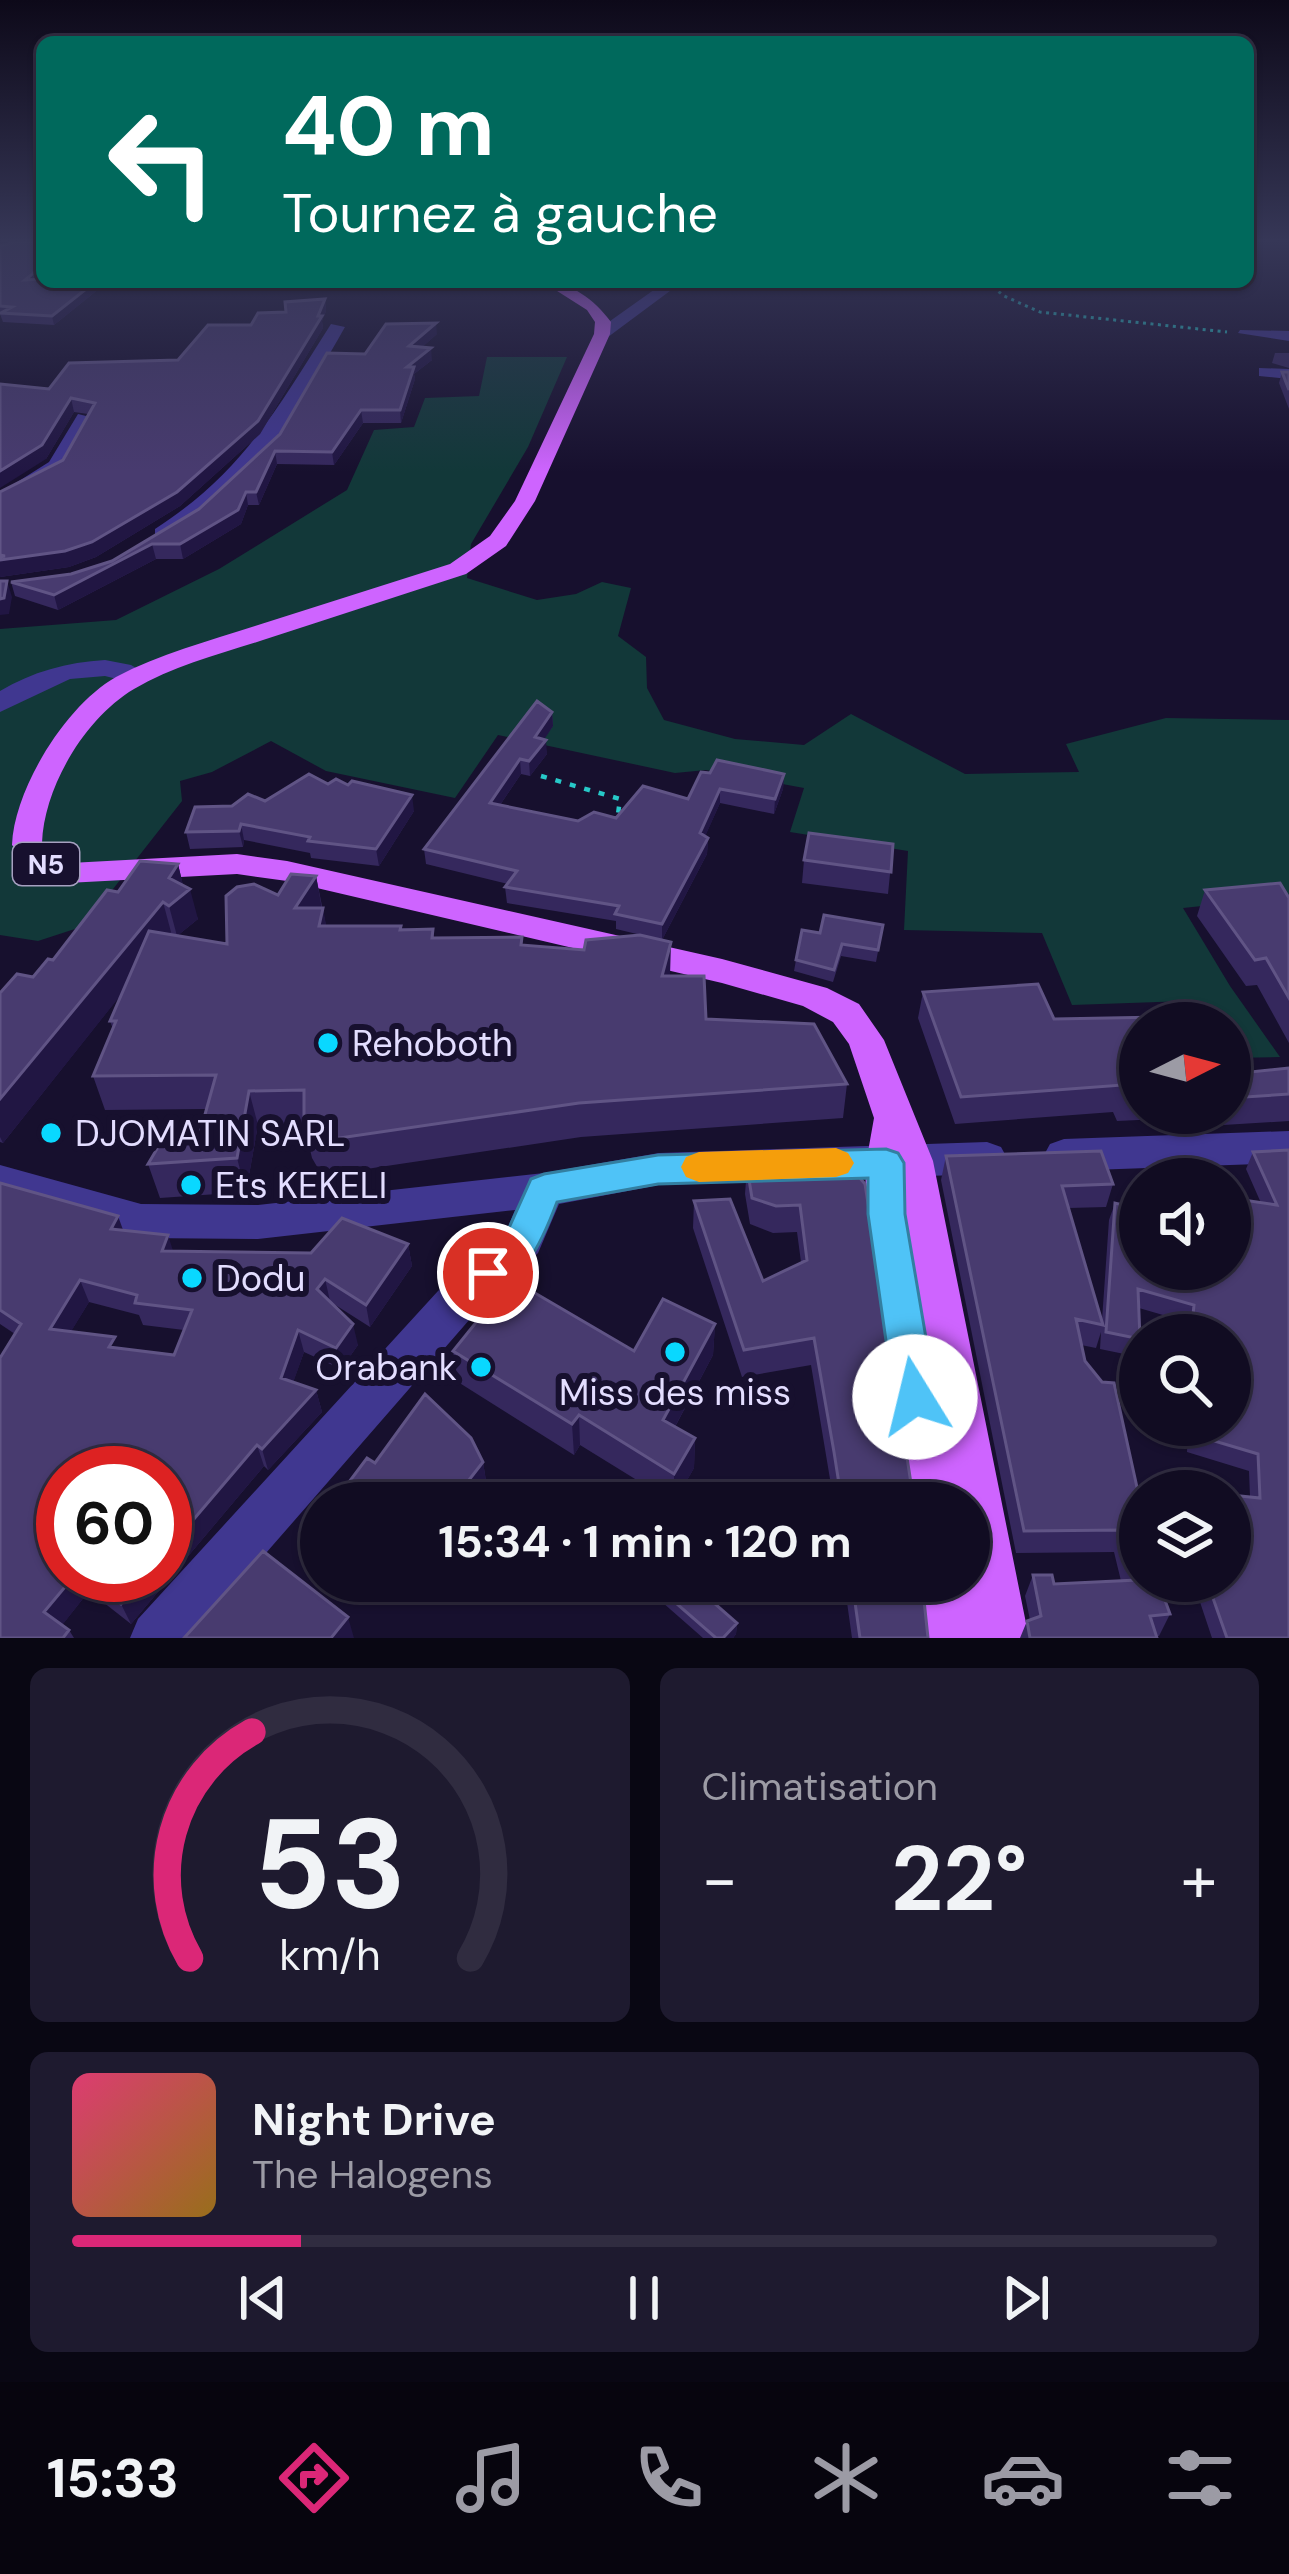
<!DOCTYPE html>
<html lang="fr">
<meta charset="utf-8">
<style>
:root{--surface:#110c22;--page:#1e1a2f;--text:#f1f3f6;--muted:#9c9ba5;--line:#302c40;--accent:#db2777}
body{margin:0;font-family:"DM Sans",sans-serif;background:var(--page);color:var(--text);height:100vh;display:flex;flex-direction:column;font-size:45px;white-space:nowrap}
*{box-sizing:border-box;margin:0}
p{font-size:39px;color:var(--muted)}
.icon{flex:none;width:66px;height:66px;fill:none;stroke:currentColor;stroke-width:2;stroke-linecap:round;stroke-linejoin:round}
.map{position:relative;height:1638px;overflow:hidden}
.side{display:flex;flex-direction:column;gap:30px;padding:30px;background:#090713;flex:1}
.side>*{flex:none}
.hud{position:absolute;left:36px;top:36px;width:1218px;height:252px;border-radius:18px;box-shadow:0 3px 9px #0004,0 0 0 3px var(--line);background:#00695c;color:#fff;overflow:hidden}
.needle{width:78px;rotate:84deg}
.buttons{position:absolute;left:1119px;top:1002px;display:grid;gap:24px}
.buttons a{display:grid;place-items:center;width:132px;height:132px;border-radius:50%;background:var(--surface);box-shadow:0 3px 9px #0004,0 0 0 3px var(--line);font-size:60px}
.speed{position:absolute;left:36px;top:1446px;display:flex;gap:24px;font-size:60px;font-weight:700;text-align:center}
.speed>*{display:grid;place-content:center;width:156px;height:156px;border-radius:50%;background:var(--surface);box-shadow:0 3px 9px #0004,0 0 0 3px var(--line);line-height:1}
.speed .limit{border:18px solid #d22;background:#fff;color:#111}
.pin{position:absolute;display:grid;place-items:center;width:102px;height:102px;color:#fff;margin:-51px;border:6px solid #fff;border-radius:50%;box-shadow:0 3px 12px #0007}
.me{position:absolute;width:132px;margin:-66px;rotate:351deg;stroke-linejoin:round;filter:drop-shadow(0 0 9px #0008)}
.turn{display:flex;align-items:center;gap:42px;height:252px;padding:0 48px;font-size:54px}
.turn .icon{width:156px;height:156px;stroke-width:2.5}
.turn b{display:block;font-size:84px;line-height:102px}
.big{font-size:90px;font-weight:700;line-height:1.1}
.side .card{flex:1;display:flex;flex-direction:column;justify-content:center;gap:18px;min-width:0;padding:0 42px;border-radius:18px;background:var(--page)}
.side .dial{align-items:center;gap:0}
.dial svg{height:312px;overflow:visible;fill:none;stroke:var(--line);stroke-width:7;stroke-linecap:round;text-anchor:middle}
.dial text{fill:var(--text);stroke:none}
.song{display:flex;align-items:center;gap:36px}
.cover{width:144px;height:144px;border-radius:18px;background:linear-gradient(135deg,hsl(340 70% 55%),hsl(40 70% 35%))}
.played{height:12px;border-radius:6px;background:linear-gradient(90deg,var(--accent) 20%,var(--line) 20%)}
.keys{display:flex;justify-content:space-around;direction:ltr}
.heat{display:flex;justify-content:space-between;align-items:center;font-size:66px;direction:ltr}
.side .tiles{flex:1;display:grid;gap:30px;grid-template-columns:1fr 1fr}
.card:last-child{grid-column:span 2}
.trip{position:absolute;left:300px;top:1482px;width:690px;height:120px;border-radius:60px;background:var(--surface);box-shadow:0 3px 9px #0004,0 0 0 3px var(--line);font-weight:700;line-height:120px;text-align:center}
.menu{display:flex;height:192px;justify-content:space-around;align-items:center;background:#07050e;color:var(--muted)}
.menu .icon{width:84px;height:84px}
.menu .on{color:var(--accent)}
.menu b{font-size:54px;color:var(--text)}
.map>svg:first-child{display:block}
.green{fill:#123839}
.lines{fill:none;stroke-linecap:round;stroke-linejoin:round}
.path-far1{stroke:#27c9c8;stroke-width:3;stroke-dasharray:3 4.5;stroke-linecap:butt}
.path{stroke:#27c9c8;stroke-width:4.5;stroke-dasharray:6 9;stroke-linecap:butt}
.minor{fill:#403790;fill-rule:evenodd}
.major{fill:#ce64ff;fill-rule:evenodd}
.wall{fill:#35285d;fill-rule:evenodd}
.shaded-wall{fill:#211643}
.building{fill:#483b6f;stroke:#605485;stroke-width:3;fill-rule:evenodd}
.route{fill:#4fc3f7;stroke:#337fa1;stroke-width:3}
.slow{fill:#f59e0b}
.poi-dot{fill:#09d8ff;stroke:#17102e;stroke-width:4.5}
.labels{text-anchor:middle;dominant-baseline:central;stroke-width:12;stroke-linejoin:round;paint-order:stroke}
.shield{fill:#17102e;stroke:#a6a0c0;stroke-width:3}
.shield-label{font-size:27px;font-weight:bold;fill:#e3ddff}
.near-poi-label{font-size:36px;fill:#e3ddff;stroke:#17102e;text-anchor:start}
</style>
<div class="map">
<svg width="1289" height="1638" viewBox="0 0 1289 1638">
<rect width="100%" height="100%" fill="#17102e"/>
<path class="green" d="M487,357h80l-39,90 -57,97 -4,34 70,22 39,-6 26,-12 29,6 -13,48 28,21 1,31 17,32 71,19 69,6 47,-31 114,60 114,-2 -13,-28 100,-26 123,2v177l-106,11 47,78 50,71 -50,1v-35h-31l-12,-22 -115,4 -30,-72 -138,-3 4,-79 -118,-19 14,-44 -98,-18 -31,3 -177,-38 -43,63 -129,-27 -55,-30 -59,31 -32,9 2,20 -98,125 -46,15 -38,-6v-306l116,-9 103,-51 128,-79 27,-60 40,-3 11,-29 54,-2z"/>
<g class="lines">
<path class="path-far1" d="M987,282l17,14 36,16 187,20"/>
<path class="path" d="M541,776l79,23 -3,23"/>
<path class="minor" d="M665,282h17l-74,55h-12v-6z
M331,324l14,3c-27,48 -126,222 -190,212v-10c88,-57 122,-120 176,-205z
M1240,330l49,1v10l-51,-8z
M1259,368l30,1v10l-30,-3z
M78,414l16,4 -30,52 -64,38v-15l49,-31z
M105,660l26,5 19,11 -13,8 -32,-8 -35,3 -70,33v-21c32,-19 67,-29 105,-31z
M1289,1131v32l-225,8 -14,-5 -6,-11 6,-11 14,-5z
M987,1142l14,5 6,11 -6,11 -14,5 -328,11 -100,19 -21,49 -68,66 -278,319h-62l8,-19 300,-328 69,-62 8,-19 -257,29 -117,-1 -141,-41v-32l141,39 117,1 286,-32 115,-20z"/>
<path class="major" d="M543,282c28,0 51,17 68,40l-1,12 -75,167 -29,45 -40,28c-68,22 -135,44 -203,66 -43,14 -90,26 -129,49 -49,29 -90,98 -92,154l28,20 167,-9 50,7 435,98 105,29 32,16 25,36 49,121 96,477h-101l-9,-57h50v-78h-61l-43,-289 1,-51 8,-45 -25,-74 -16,-22 -30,-16 -81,-23 -435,-102 -50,-7 -170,9 -31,-11 -24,-27c2,-56 54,-140 104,-168 43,-23 93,-36 139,-51 65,-21 130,-41 195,-62l40,-28 25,-35 79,-167 1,-12 -8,-12z"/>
</g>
<path class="wall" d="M0,246l38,33 67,5 -51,41 -51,-3 -3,-8z
M325,299l1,12 -4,10 1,7 -63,106 -80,72 -84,51 -27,10 -69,10v-85l63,-32 25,-46 -14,-2 -28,47 3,-70 129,-29 73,-35z
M437,334l-15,13 10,13 -18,14 1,5 -14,44h-38l-29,42 -57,-1 -18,41h-11l-7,19 -58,35h-27l-98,51 -43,-14 -4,-14 60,-8 41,-13 87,-52 166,-155z
M1275,353h14v15l-17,-5z
M1282,372h7v37l-10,-26z
M552,712l1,14 -9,13 3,15 -17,22 -9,-2 -21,31 78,16 38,-3 72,-19 22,-26 74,1 -1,15 -9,25 -54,-11 -15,33 3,2 -1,16 -45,86 -46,-11v-8l-109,-18 -2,-16 3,-3 -82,-20 -2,-15z
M328,784l20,1 66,26 -35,55 -68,-8 -1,-5 -66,-13 -1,7 -53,2 -4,-17 46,-26 33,-5z
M893,844l-5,50 -86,-11 2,-23z
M178,864l5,22 15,33 -21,17 50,8 51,-49 38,-19 10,50 107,3 1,9 89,7 147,31 36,43 141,65 -4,34 -262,19 -248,37 -14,-4 -7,-12 -8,-34 -46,1 -12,67 -86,6 -12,-34 51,-28 7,-27 -101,1 -12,-34 20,-47 -3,-8 12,-28 -119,150 -3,-1v-149l33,-16 20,-17 65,-68z
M1205,890l84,8v145l-32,-58 -11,1 -49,-70z
M883,925l-7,37 -35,-6 -8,26 -39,-11 2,-11 24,-27z
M923,992l131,27 86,4v90h90v-46l11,6 48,-5v53l-82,5 -4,-9 -86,4 -4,-9 -158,12 -37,-106z
M1289,1150v488h-77l-19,-57h37l20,-84 -1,-26 -62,-19 1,-27h42v-90h-44l1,-13 -48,-14 1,31 -6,17 -34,-7 1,-17 -5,16 -15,-3 59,236 30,33 -11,22h-2v2h-137l7,-17 3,-1 -5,-24 8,-21 21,9 67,-3 -7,-29 -98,1 -75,-373 5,-24 167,28 -7,23 -37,1 33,112 7,-100 6,-17 115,66v-71l31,5 -15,-34 7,-17z
M846,1162l68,341h-80l-23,-138 -69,12 -49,-149 1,-27 69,80 38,-19 -4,-30 -24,1 -23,-9 -5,-30 2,-27z
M0,1183l173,68 138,2 97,-9 4,22 -42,61 -41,-26 29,44 -17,24 -37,-17 -11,30 23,8 6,22 -54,58 -4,-4 -133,158 -42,-33 -27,34 7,5 5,8h-74l15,-304 -15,-10zM89,1302l50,13 4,10 41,5 -10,25 -54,-6 -49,-18zM165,1473v102h-102z
M715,1324l-2,31 -38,72 20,11 -1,30 -20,35 -94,-58 -6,10 -116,-73 -5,-31h181z
M483,1462l3,19 -17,22h-123l-3,-13 32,-27z
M750,1581h51l-1,4 -48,5z
M844,1581h78l6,57h-76z
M654,1584l83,39 -1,11 -3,4h-30l-49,-43z"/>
<path class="shaded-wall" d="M42,266v10l-15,12 -2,-8z
M95,282h9l1,2 -51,41 -2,-9z
M325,299l1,12 -4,10 1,7 -63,106 -80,72 -84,51 -27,10 -69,10v-17l318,-244z
M436,323l1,11 -27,24 -1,-12z
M431,348l1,12 -18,14 1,5 -14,44 -1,-13 7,-43z
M71,398l3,14 -28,47 -46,29v-17z
M361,410l2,13 -29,42 -2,-13z
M275,451l2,13 -18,41 -3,-13z
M246,492l2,13 -7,19 -58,35 -3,-15z
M152,544l4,15 -98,51 -4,-15z
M7,581l5,16 -3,17 -9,1v-16z
M552,712l1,14 -17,26 -1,-15z
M546,740l1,14 -17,22 -1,-15z
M520,759l1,15 -30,44 -1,-15z
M784,774l-1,15 -9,25 1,-15z
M720,789v14l-20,45v-15z
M412,795l2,16 -35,55 -3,-17z
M241,824l3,16 -1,7 -4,-16z
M708,838l-1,16 -45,86v-16z
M178,864l7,29 5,-4 8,30 -21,17 -8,-30v-28z
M316,876l6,33 -27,-1z
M163,902l8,30 -168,211 -3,-6v-38z
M323,908l6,33 -10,-15z
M671,942l-1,34 -8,34v-34z
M249,1091l9,34 -12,67 -9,-34z
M118,1216l8,22 -15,-9z
M168,1235l7,22 -13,-6z
M408,1244l4,22 -42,61 -4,-22z
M325,1279l5,22 -13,-12z
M80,1280l9,22 -29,48 -10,-21z
M353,1324l5,21 -17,24 -5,-21z
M715,1324l-2,31 -51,96 1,-31z
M298,1330l6,22 -17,48 -6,-22z
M316,1390l6,22 -54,58 -6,-21z
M579,1415l1,30 -6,10 -2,-31z
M695,1438l-1,30 -20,35v-29z
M257,1445l7,21 -133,158 -10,-20 25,-29h19v-22z
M483,1462l3,19 -17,22h-18z
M417,1492l2,11h-12z
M75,1575h6l8,16 -33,42 -12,-21z
M348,1617l6,21h-23z
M737,1623l-1,11 -3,4h-10z"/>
<path class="building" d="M16,242h26v24l-17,14 17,-1v3h53l-43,34 -51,-3 11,-6 -12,-1v-60z
M325,299l-7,17h4l-64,105 -81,71 -85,50 -27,9 -65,9v-3l5,-1 -5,-1v-63l63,-32 32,-57 -24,-5 -29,47 -42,26v-87l49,5 20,-26 109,-3 30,-35h43l7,-12 28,-1 -1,-10z
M436,323l-27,23 22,2 -24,19h7l-14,43h-39l-29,42 -57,-1 -19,41h-10l-8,18 -58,34h-28l-98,51 -43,-13 60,-8 41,-13 87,-52 81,-75 47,-81 38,1 21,-30z
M1282,372h7v18z
M0,581h7l-3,17 -4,1z
M537,701l15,11 -17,25 11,3 -17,21 -9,-2 -30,44 88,18 16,-9 22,6 27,-32 45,13 13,-27 9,1 7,-13 67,14 -9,25 -55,-10 -20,44 8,5 -46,86 -47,-10 4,-8 -114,-19 12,-16 -93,-22z
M309,774l19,10 8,-5 12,6 4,-4 60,14 -36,54 -68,-8 2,-4 -69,-13 -2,7 -53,1 9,-25 37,-1 16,-12 17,7z
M809,833l84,11 -2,28 -87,-12z
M140,861l38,3 -9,14 21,11 -21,17 -6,-4 -163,197v-106l17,-19 16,3 15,-18 5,1 54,-70 11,2z
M291,874l25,2 -21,32h28l-4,18h82l-1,4 33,-1 -1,9 90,-1 -1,8 63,5 2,-10 54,-5 31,7 -9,34h42l2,43 108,5 33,60 -268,19 -253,37 -15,-4 -7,-12v-34l-55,1 -12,67 -89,6 16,-27 35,-1 17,-61 -123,1 23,-55h-6l39,-90 78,13 -1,-48 11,-9 17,-3 24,11z
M1280,883l9,15v100l-23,-40 -11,2 -50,-70z
M824,915l59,10 -5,25 -36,-6 -8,26 -38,-10 6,-30 18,3z
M1038,984l16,35 107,-2 5,6h-26v70l-14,1 -4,-9 -161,12 -38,-105z
M1230,1067h7l4,6 48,-5v26l-59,4z
M1289,1150v488h-62l-20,-57h23v-86l30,3 -2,-44 -64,-19v-10h36v-90h-10l-28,-10 2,-20 -56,-16 2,50 -34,-7 9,-129 25,6v60h90v-23l6,2 -6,-50 47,7 -24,-53z
M1101,1151l12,33 -51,2 41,139 -27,-6 9,42 17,21 12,1 26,118v80h18l12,33 -20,2 7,22h-127l-3,-17 14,-5 -8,-41h19l2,9 83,-4 -14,-50 -99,1 -78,-375z
M846,1162l19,22 49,319h-72l-8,-51 -20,-114 -70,12 -50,-149 36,-2 33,82 44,-21 -7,-55 -24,1 -24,-8 -5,-31z
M0,1183l118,33 -7,13 57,6 -6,16 149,2 31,-35 66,26 -42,61 -41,-26 -8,10 36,35 -17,24 -38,-18 -17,48 35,12 -54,59 -5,-4 -92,108v-80h-102v102h12l-31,37 25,18 -6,8h-63v-280l21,-34 -21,-14zM80,1280l57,15 -2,8 57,7 -18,45 -65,-8 6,-10 -65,-8z
M511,1279l123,72 29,-52 52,25 -52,96 32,18 -21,36 -95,-59 -7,9 -119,-73z
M425,1394l46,44 12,24 -32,41h-14l-20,-11 -10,11h-49l-15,-13 24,-32 8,5z
M746,1487l22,8 -3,8h-23z
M263,1551l85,66 -17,21h-147z
M84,1575h62l-25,29z
M657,1581h32l48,42 -14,15h-7l-62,-54z
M852,1581h70l6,57h-68z"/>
<linearGradient id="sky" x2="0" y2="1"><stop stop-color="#0d0919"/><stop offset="0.51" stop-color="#363757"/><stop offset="1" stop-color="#363757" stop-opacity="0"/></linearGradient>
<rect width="1289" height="472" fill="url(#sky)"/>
<path class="route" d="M886,1149l12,4 6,10 1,51 31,183 -6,14 -15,6 -15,-6 -6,-14 -26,-183v-36l-210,6 -101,18c-12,32 -38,99 -82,83l-6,-12 6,-12 33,-31 23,-51 13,-5 114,-19z"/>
<path class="slow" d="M836,1148l12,5 6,10 -6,10 -12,4 -137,5 -13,-5 -5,-10 5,-10 13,-5z"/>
<g class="poi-dot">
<circle cx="328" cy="1043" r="12"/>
<circle cx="51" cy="1133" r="12"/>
<circle cx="191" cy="1185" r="12"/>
<circle cx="192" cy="1278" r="12"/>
<circle cx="675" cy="1352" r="12"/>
<circle cx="481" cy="1367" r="12"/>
</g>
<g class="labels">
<rect class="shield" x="13" y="843" width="66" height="42" rx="9"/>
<g class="shield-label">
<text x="46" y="864">N5</text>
</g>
<g class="near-poi-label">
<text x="352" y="1043">Rehoboth</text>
<text x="75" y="1133">DJOMATIN SARL</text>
<text x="215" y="1185">Ets KEKELI</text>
<text x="216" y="1278">Dodu</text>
<text x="457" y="1367" text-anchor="end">Orabank</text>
<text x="675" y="1392" text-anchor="middle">Miss des miss</text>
</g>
</g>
</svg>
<div class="buttons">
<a><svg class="needle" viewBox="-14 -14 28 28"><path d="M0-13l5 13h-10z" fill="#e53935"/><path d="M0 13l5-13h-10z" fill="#9c9ba5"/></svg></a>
<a><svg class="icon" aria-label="sound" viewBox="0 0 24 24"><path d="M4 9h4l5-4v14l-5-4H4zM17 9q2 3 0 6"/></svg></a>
<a><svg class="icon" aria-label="search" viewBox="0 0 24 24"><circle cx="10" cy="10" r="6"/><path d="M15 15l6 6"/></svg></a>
<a><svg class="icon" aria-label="layers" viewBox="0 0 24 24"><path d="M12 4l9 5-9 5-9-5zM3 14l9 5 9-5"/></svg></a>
</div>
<div class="speed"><div class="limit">60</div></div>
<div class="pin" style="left:488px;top:1273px;background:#d93025"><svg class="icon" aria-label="arrive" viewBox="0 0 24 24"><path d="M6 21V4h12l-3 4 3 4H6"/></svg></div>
<svg class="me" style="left:915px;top:1397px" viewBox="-20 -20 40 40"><circle r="19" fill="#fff"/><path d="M0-13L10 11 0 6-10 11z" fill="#4fc3f7"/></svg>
<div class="trip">15:34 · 1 min · 120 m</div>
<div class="hud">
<div class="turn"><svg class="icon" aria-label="left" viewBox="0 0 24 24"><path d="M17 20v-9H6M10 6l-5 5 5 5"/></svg><div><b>40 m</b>Tournez à gauche</div></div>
</div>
</div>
<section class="side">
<div class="tiles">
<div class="card dial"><svg viewBox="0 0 100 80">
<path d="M14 69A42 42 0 1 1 86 69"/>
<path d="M14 69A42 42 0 0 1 30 11" stroke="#db2777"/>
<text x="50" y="56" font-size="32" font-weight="700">53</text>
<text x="50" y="72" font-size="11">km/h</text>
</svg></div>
<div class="card"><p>Climatisation</p>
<div class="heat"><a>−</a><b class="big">22°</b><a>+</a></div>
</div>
<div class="card">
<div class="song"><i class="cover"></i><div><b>Night Drive</b><p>The Halogens</p></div></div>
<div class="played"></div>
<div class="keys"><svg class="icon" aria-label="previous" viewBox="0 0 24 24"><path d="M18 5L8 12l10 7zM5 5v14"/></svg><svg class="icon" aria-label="pause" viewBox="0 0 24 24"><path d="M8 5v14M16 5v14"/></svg><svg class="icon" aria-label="next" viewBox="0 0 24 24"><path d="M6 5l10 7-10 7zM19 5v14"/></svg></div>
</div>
</div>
</section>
<nav class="menu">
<b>15:33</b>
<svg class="icon on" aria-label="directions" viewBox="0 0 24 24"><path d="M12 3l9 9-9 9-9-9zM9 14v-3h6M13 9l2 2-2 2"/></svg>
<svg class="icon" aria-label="music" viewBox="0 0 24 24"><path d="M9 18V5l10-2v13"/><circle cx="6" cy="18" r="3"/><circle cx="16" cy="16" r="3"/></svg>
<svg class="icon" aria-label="phone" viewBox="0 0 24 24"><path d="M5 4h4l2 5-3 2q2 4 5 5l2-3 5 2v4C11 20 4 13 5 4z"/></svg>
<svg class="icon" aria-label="climate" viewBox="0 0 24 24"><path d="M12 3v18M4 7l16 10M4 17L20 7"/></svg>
<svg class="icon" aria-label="car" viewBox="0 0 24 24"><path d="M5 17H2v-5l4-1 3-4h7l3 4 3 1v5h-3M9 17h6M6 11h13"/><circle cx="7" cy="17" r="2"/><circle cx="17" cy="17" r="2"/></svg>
<svg class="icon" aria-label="filters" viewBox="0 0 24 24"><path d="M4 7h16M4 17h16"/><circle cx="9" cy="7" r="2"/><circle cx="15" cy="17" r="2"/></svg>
</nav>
